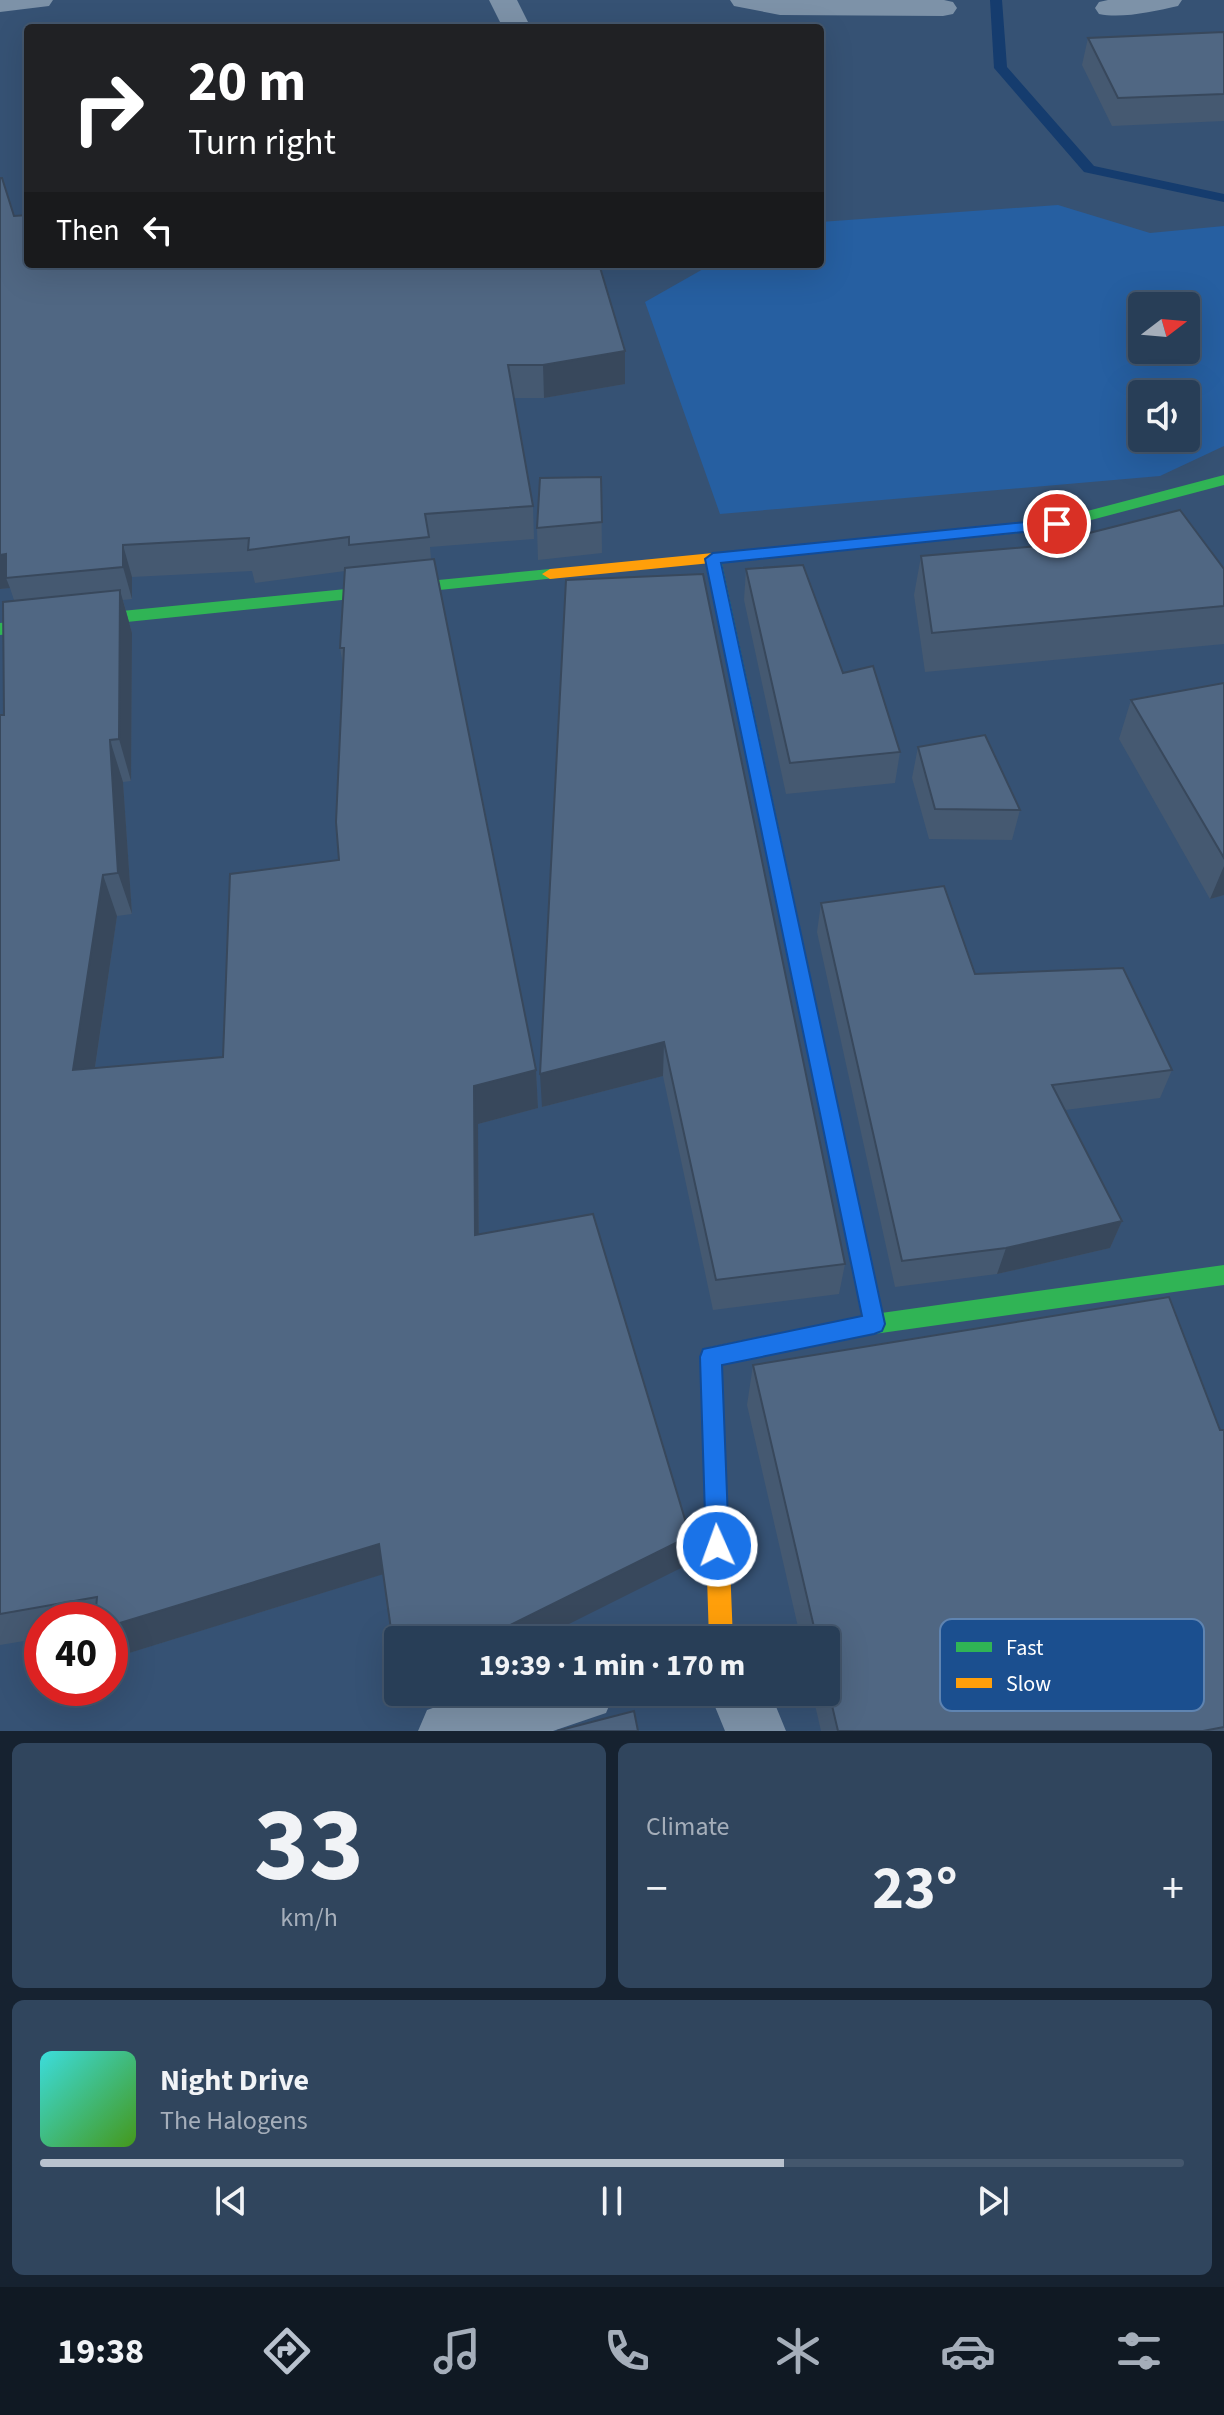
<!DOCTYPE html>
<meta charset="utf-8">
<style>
:root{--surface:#283e57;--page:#30455d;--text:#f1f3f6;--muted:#a5aeba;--line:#44576d;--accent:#b9c2ce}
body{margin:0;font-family:"Source Sans 3",sans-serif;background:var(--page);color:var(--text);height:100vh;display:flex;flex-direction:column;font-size:30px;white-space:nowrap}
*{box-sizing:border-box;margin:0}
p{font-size:26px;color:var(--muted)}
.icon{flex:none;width:44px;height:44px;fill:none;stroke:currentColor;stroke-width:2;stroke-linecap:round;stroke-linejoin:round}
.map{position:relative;height:1731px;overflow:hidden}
.side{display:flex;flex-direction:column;gap:12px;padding:12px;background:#162230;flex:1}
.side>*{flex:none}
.top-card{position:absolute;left:24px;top:24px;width:800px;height:244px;border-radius:8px;box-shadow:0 8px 32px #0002,0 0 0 2px var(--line);background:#202124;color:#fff;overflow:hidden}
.needle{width:52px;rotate:74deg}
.tools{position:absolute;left:1128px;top:292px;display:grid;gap:16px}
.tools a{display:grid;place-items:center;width:72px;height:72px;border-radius:8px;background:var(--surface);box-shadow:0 8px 32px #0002,0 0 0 2px var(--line);font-size:40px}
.speed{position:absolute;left:24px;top:1602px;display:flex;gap:16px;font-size:40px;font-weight:700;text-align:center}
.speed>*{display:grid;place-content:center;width:104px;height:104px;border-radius:50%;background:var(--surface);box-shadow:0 8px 32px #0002,0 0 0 2px var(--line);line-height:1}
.speed .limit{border:12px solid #d22;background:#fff;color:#111}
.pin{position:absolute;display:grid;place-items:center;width:68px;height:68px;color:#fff;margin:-34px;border:4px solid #fff;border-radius:50%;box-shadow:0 2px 8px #0007}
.me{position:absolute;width:88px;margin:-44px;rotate:358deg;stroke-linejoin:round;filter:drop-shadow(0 0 6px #0008)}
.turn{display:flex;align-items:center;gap:28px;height:168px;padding:0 32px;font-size:36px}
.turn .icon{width:104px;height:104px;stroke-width:2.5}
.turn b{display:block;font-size:56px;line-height:68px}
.then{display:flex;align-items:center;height:76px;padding:0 32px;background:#0003;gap:16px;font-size:30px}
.big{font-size:60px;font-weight:700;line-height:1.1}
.side .widget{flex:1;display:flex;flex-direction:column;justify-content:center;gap:12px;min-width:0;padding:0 28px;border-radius:12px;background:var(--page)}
.side .dial{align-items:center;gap:0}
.dial b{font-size:104px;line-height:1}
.song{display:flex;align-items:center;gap:24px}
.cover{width:96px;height:96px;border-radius:12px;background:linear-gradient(135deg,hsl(180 70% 55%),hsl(100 70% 35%))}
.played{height:8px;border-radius:4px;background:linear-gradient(90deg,var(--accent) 65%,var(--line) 65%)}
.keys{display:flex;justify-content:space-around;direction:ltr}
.heat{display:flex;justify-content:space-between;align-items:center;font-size:44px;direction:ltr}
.side .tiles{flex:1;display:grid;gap:12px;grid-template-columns:1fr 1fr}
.widget:last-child{grid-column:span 2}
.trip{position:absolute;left:384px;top:1626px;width:456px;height:80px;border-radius:8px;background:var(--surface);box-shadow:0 8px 32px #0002,0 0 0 2px var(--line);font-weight:700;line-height:80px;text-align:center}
.dock{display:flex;height:128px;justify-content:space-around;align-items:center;background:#101923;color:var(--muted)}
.dock .icon{width:56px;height:56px}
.dock .active{color:var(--accent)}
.dock b{font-size:36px;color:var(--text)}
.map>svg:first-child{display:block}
.green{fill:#265fa1;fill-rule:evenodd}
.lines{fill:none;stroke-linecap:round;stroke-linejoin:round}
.stream{fill:#153c6e;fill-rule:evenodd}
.street{fill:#7d92a8;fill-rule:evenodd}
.fast{fill:#30b455;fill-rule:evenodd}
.slow{fill:#ff9f0a;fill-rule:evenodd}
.wall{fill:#455971;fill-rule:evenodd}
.shaded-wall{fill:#38485c}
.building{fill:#506783;stroke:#38485c;stroke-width:2}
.route{fill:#1a73e8;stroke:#114b97;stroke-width:2}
.key{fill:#1b4f8f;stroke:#5f84b1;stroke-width:2}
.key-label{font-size:22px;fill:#fff}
</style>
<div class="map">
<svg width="1224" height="1731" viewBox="0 0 1224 1731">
<rect width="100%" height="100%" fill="#365274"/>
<path class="green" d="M1058,205l92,28 74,-7v220l-64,30 -440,38 -75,-212 67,-38h108v-42zM1142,306h44v44h-44zM1142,394h44v44h-44z"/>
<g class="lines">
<path class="stream" d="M990,0h12l5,67 87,99 130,28v8l-140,-30 -90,-104z"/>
<path class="street" d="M0,0h53l-4,6 -49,6z
M489,0h28l14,28h-28z
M730,0h214l9,2 4,6 -4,6 -10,2 -163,-1 -46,-9z
M1108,0h74l-4,6c-23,5 -56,13 -79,8l-4,-6 4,-6z
M479,1692h136l-9,21 -53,18h-135l9,-21z
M709,1692h61l16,39h-61z"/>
<path class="fast" d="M1224,475v10l-167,44 -179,18 -8,-5 8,-5 179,-18z
M713,554l8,5 145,677 -3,7 -7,2 -7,-2 -3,-7 -141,-677z
M550,569l8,5 -2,4 -556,57v-12z
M1224,1265v20l-350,49 -8,-3 -3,-7 3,-7 8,-3z"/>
<path class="slow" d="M878,537l5,1 3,4 -3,4 -333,33 -8,-5 8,-5z
M856,1227l7,2 3,7 19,88 -3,7 -160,34 11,275h-24l-9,-283 3,-7 8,-3 151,-31 -16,-80 3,-7z"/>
</g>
<path class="wall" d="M1224,32v89l-112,5 -30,-61 6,-27z
M0,178l14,38 611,135v33l-81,14h-30l19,108 1,33 -104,8 1,12 105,511 2,38 -60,16 1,110 211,302 -3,29 -304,9 -270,84 -3,-5v-33h-68v18l-42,7v-930h4l10,-115 -4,-12 -10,1zM252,571l3,12 90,-12 -5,77 3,17 -4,195 -116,197 -128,11 22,-152 15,-2 -9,-132 8,-1 1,-148 -9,-33 9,-1v-22z
M601,477l1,76 -64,7 -1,-32z
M921,556l303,13v75l-299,28 -11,-77z
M746,569l97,104 57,79 -5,31 -109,11 -42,-194z
M566,580l279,684 -6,30 -126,16 -50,-234 -121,31z
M1224,683v212l-14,4 -91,-160 12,-39z
M918,747l102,63 -8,30 -83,-1 -17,-61z
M821,903l154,71 197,96 -12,28 -95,12 57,111 -12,27 -113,26 -102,13 -78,-355z
M753,1365l467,65h4v301h-403l-9,-39h14v-52h-25l-54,-235z"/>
<path class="shaded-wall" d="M625,351v33l-81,14 -1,-33z
M123,545l9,32v22l-9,-32z
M6,554v24l4,10 -10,1v-34z
M120,590l12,43 -1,148 -12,-42z
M110,740l13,42 9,132 -14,-41z
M1224,866v29l-14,4z
M103,875l14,41 -28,192 -16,-38z
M664,1042l-1,34 -121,31 -2,-33z
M536,1070l2,38 -60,16 1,147 -4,-36 -1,-149z
M1122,1221l-12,27 -113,26 9,-26z
M690,1536l-3,29 -150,75h-57z
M379,1544l8,29 -274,85 -3,-5v-27z
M402,1692h32l-28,14z"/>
<path class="building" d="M1224,32v62l-106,4 -30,-60z
M0,178h2l12,38 14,-1v49h571l26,87 -82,14h-35l25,141 -108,8 4,23 -80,8v-8l-101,13 1,-12 -126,7v22l-117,11v-24l-6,1z
M601,477l1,45 -65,6 3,-50z
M1180,510l44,59v37l-292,27 -11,-77 117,-10z
M434,559l102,511 -62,16 1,149 118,-21 97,322 -210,104h-82v39l-19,-135 -269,82v-6h-15l2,-23 -97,17v-899h4l-1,-113 117,-12 -1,149 -9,1 8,133 -15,2 -30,195 150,-13 7,-183 109,-14 -3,-38 8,-174h-4l5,-80z
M803,565l40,108 30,-7 27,86 -110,11 -44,-194z
M703,574l142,690 -129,16 -52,-238 -124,32 26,-494z
M1224,683v175l-93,-158z
M985,735l35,75 -85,-1 -17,-62z
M944,886l31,88 148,-6 49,102 -120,15 70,136 -116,27 -104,13 -81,-358z
M1169,1297l51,133h4v297l-21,4h-365l-12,-51v-40h-9l-64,-275z
M634,1711l4,20h-81z"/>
<path class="route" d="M1057,519l6,2v7l-342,35 164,761 -3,7 -8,3 -152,31 7,181 -3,8 -9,3 -8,-3 -3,-8 -6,-189 3,-8 159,-33 -157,-757 8,-6z"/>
<rect x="940" y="1619" width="264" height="92" rx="12" class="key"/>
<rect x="956" y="1642" width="36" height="10" fill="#30b455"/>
<rect x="956" y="1678" width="36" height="10" fill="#ff9f0a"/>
<g class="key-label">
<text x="1006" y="1655">Fast</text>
<text x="1006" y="1691">Slow</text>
</g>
</svg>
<div class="tools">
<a><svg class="needle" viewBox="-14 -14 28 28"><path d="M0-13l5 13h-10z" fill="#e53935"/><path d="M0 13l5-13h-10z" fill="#a5aeba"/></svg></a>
<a><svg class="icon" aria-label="sound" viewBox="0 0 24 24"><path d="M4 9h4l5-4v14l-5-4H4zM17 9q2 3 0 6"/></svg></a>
</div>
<div class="speed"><div class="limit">40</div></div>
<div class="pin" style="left:1057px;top:524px;background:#d93025"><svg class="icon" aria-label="arrive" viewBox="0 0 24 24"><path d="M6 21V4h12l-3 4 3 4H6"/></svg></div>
<svg class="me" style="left:717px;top:1546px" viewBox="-20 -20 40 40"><circle r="17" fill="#1a73e8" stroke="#fff" stroke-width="3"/><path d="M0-11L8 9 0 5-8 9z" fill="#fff"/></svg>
<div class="trip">19:39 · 1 min · 170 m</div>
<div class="top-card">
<div class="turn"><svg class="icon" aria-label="right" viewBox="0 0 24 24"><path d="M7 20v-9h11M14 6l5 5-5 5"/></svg><div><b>20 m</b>Turn right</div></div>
<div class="then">Then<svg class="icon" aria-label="left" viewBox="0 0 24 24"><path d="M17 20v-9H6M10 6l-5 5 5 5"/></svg></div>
</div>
</div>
<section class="side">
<div class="tiles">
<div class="widget dial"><b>33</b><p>km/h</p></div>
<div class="widget"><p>Climate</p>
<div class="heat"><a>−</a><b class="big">23°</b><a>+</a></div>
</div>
<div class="widget">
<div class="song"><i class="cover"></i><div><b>Night Drive</b><p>The Halogens</p></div></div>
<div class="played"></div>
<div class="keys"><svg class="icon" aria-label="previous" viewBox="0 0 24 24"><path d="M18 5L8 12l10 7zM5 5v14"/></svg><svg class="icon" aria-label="pause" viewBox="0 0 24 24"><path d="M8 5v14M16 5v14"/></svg><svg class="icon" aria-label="next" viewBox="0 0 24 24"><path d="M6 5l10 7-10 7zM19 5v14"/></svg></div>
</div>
</div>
</section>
<nav class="dock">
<b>19:38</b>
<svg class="icon active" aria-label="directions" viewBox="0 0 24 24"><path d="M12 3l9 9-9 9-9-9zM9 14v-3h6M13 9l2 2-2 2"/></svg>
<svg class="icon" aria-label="music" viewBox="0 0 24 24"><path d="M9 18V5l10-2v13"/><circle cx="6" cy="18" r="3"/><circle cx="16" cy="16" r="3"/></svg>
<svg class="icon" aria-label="phone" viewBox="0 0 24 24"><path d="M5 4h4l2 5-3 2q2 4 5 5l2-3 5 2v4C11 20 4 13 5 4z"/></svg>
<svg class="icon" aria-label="climate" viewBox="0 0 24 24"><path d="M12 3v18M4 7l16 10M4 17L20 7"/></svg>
<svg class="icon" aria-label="car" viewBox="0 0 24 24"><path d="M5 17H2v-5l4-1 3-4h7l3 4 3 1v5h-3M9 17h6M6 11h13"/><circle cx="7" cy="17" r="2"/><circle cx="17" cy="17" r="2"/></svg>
<svg class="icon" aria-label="filters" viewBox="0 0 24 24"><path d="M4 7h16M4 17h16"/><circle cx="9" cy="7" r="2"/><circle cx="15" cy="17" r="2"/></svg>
</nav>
